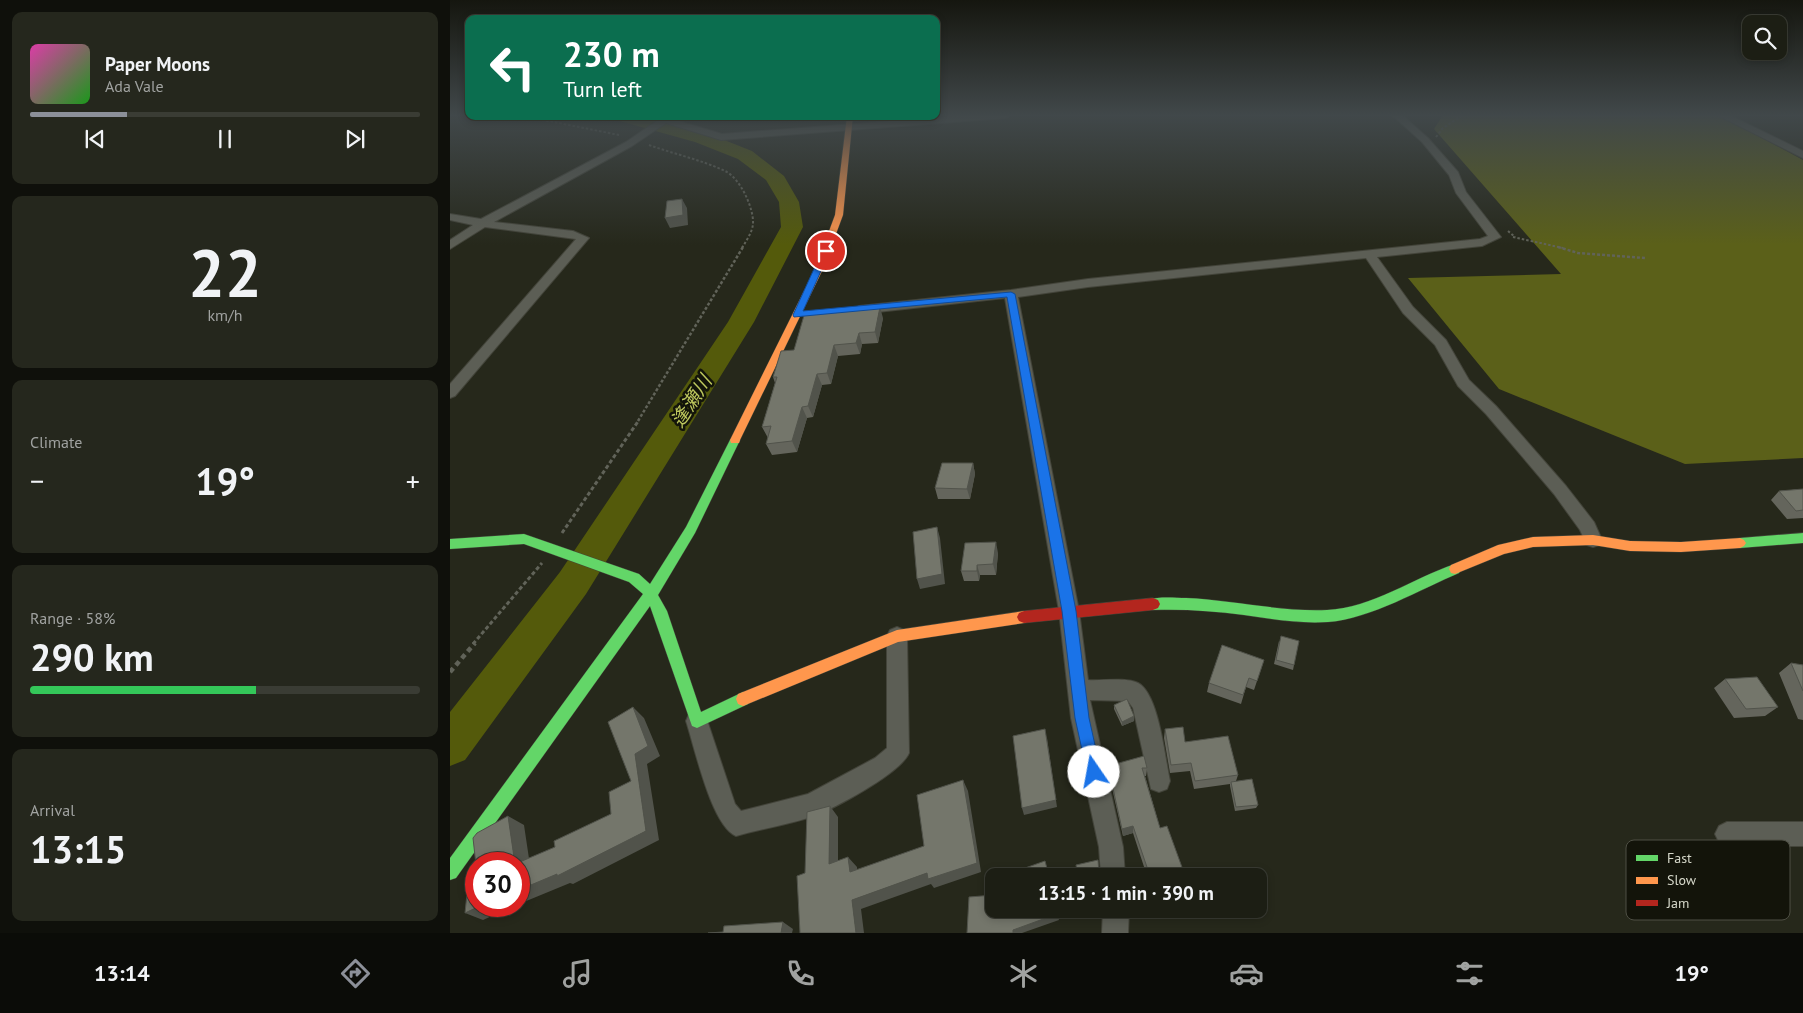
<!DOCTYPE html>
<meta charset="utf-8">
<style>
:root{--surface:#1c1e14;--page:#25271d;--text:#f1f3f6;--muted:#a0a2a0;--line:#3a3c34;--accent:#8c9099}
body{margin:0;font-family:"PT Sans","Noto Sans JP",sans-serif;background:var(--page);color:var(--text);height:100vh;display:flex;flex-direction:column;font-size:19px;white-space:nowrap}
*{box-sizing:border-box;margin:0}
p{font-size:16px;color:var(--muted)}
.icon{flex:none;width:28px;height:28px;fill:none;stroke:currentColor;stroke-width:2;stroke-linecap:round;stroke-linejoin:round}
.map{position:relative;flex:1;overflow:hidden}
.details{display:flex;flex-direction:column;gap:12px;padding:12px;background:#0f100b;width:450px}
.details>*{flex:none}
.top-card{position:absolute;left:15px;top:15px;width:475px;height:105px;border-radius:10px;box-shadow:0 2px 8px #0003,0 0 0 1px var(--line);background:#0b6e4f;color:#fff;overflow:hidden}
.tools{position:absolute;left:1292px;top:15px;display:grid;gap:10px}
.tools a{display:grid;place-items:center;width:45px;height:45px;border-radius:10px;background:var(--surface);box-shadow:0 2px 8px #0003,0 0 0 1px var(--line);font-size:25px}
.speed{position:absolute;left:15px;top:852px;display:flex;gap:10px;font-size:25px;font-weight:700;text-align:center}
.speed>*{display:grid;place-content:center;width:65px;height:65px;border-radius:50%;background:var(--surface);box-shadow:0 2px 8px #0003,0 0 0 1px var(--line);line-height:1}
.speed .limit{border:8px solid #d22;background:#fff;color:#111}
.pin{position:absolute;display:grid;place-items:center;width:42px;height:42px;color:#fff;margin:-21px;border:2px solid #fff;border-radius:50%;box-shadow:0 1px 5px #0007}
.me{position:absolute;width:55px;margin:-28px;rotate:348deg;stroke-linejoin:round;filter:drop-shadow(0 0 4px #0008)}
.turn{display:flex;align-items:center;gap:18px;height:105px;padding:0 15px;font-size:22px}
.turn .icon{width:65px;height:65px;stroke-width:2.5}
.turn b{display:block;font-size:35px;line-height:42px}
.big{font-size:38px;font-weight:600;line-height:1.1}
.details .tile{flex:1;display:flex;flex-direction:column;justify-content:center;gap:8px;min-width:0;padding:0 18px;border-radius:10px;background:var(--page)}
.details .dial{align-items:center;gap:0}
.dial b{font-size:65px;line-height:1}
.song{display:flex;align-items:center;gap:15px}
.cover{width:60px;height:60px;border-radius:8px;background:linear-gradient(135deg,hsl(320 70% 55%),hsl(120 70% 35%))}
.played{height:5px;border-radius:2px;background:linear-gradient(90deg,var(--accent) 25%,var(--line) 25%)}
.keys{display:flex;justify-content:space-around;direction:ltr}
.heat{display:flex;justify-content:space-between;align-items:center;font-size:28px;direction:ltr}
.charge{height:8px;border-radius:4px;background:linear-gradient(90deg,#34c759 58%,var(--line) 0)}
.trip{position:absolute;left:535px;top:868px;width:282px;height:50px;border-radius:10px;background:var(--surface);box-shadow:0 2px 8px #0003,0 0 0 1px var(--line);font-weight:600;line-height:50px;text-align:center}
.tab-bar{display:flex;height:80px;justify-content:space-around;align-items:center;background:#0b0c08;color:var(--muted)}
.tab-bar .icon{width:35px;height:35px}
.tab-bar .on{color:var(--accent)}
.tab-bar b{font-size:22px;color:var(--text)}
main{display:flex;flex:1;min-height:0}
.map>svg:first-child{display:block}
.forest{fill:#5b6019}
.lines{fill:none;stroke-linecap:round;stroke-linejoin:round}
.river{fill:#545a0b;fill-rule:evenodd}
.street-casing{stroke:#43443a;stroke-width:2}
.fast-casing{stroke:#43443a;stroke-width:1}
.slow-casing{stroke:#43443a;stroke-width:1}
.jam-casing{stroke:#43443a;stroke-width:1}
.path-far3{stroke:#616359;stroke-width:2;stroke-dasharray:2.5 2;stroke-linecap:butt}
.path-far2{stroke:#616359;stroke-width:2.5;stroke-dasharray:3 2;stroke-linecap:butt}
.path-far1{stroke:#616359;stroke-width:3;stroke-dasharray:4 2.5;stroke-linecap:butt}
.path{stroke:#616359;stroke-width:4.5;stroke-dasharray:5 4;stroke-linecap:butt}
.street{fill:#5c5e55;fill-rule:evenodd}
.fast{fill:#63d668;fill-rule:evenodd}
.slow{fill:#ff974d;fill-rule:evenodd}
.jam{fill:#b3261e;fill-rule:evenodd}
.wall{fill:#64655c}
.shaded-wall{fill:#51534b}
.building{fill:#74766b;stroke:#51534b}
.route{fill:#1a73e8;stroke:#114b97}
.labels{text-anchor:middle;dominant-baseline:central;stroke-width:5;stroke-linejoin:round;paint-order:stroke}
.water-label{font-size:19px;font-style:italic;fill:#bdc75d;stroke:#13140a}
.key{fill:#13140a;stroke:#4e4f44;stroke-width:1}
.key-label{font-size:14px;fill:#d6d8ca}
</style>
<main>
<section class="details">
<div class="tile">
<div class="song"><i class="cover"></i><div><b>Paper Moons</b><p>Ada Vale</p></div></div>
<div class="played"></div>
<div class="keys"><svg class="icon" aria-label="previous" viewBox="0 0 24 24"><path d="M18 5L8 12l10 7zM5 5v14"/></svg><svg class="icon" aria-label="pause" viewBox="0 0 24 24"><path d="M8 5v14M16 5v14"/></svg><svg class="icon" aria-label="next" viewBox="0 0 24 24"><path d="M6 5l10 7-10 7zM19 5v14"/></svg></div>
</div>
<div class="tile dial"><b>22</b><p>km/h</p></div>
<div class="tile"><p>Climate</p>
<div class="heat"><a>−</a><b class="big">19°</b><a>+</a></div>
</div>
<div class="tile"><p>Range · 58%</p><b class="big">290 km</b><div class="charge"></div></div>
<div class="tile"><p>Arrival</p><b class="big">13:15</b></div>
</section>
<div class="map">
<svg width="1353" height="933" viewBox="0 0 1353 933">
<rect width="100%" height="100%" fill="#26281b"/>
<path class="forest" d="M993,115h276l84,45v298l-118,6 -186,-75 -91,-111 153,-4 -127,-145z"/>
<g class="lines">
<path class="river" d="M163,116h30l66,18 43,17 32,25 15,26 4,25 -49,95 -168,272 -121,166 -15,6v-54l110,-140 168,-250 53,-95 -2,-25 -13,-22 -28,-21 -43,-17 -79,-22z"/>
<defs>
<path id="street" d="M523,115h38l-5,3 -285,22 -55,-17 -34,23 -138,76 79,9 16,7 -134,158 -5,2v-14l126,-145 -91,-12 -35,22v-9l23,-15 -23,-5v-6l31,5 145,-77 38,-26h10l-2,3 50,15z
M942,115h10l26,23 30,34 8,20 35,45 -19,9 -105,11 36,50 33,33 23,40 27,26 70,80 28,36 8,18 -3,5 -6,2 -6,-2 -7,-15 -26,-36 -68,-80 -28,-28 -23,-41 -32,-32 -37,-55 -278,29 -70,10 61,314 9,69c14,1 37,-3 50,3 21,11 27,76 32,98l-3,8 -8,3 -8,-3 -18,-81 -5,-7 -38,-1 33,147 2,29h-24l-2,-29 -28,-129 -12,-107 -54,-313 -146,16 -7,-4 7,-4 152,-16 77,-11 392,-40 8,-3 -32,-43 -7,-18 -27,-33z
M1267,115h12l74,36v7z
M447,627l7,3 3,6 2,117c-8,20 -77,57 -98,64 -25,8 -50,12 -75,19 -25,-11 -41,-88 -50,-115l3,-7 8,-3 8,3 30,90 6,7 67,-17 67,-36 12,-10v-112l3,-6z
M1277,822h76v24h-76l-8,-4 -4,-8 4,-8z
M653,909h26l-1,24h-26z"/>
<path id="fast" d="M285,436l5,4 -45,93 -37,62 9,16 34,101 42,-20 5,2 2,5 -2,5 -51,24 -5,-2 -42,-120 -194,272 -6,2v-22l193,-264 -14,-12 -105,-38 -74,5v-10l74,-5 115,40 11,10 36,-57 44,-87z
M1353,533v10l-63,5 -4,-2 -2,-3 2,-3 4,-2z
M1005,564l4,1 2,4 -2,4c-38,16 -89,46 -131,49 -28,2 -57,-3 -84,-7 -30,-4 -60,-6 -91,-5l-5,-2 -2,-4 2,-4c12,-4 26,-2 38,-2 47,2 94,14 141,12 45,-2 86,-32 128,-46z"/>
<path id="slow" d="M397,116h6l-10,99 -20,54 -83,171 -1,3h-8l-1,-3 85,-171 20,-54z
M1143,535l37,6 51,1 59,-4 4,2 2,3 -2,3 -4,2 -59,4 -51,-1 -37,-6 -60,2 -29,7 -49,20 -4,-1 -2,-4 2,-4 47,-20 35,-8z
M574,611l5,2 2,4 -2,4 -5,2 -126,19 -155,64 -5,-2 -2,-5 2,-5 159,-64z"/>
<path id="jam" d="M703,598l5,2 2,4 -2,4 -5,2 -129,13 -5,-2 -2,-4 2,-4 5,-2z"/>
</defs>
<use href="#street" class="street-casing"/>
<use href="#fast" class="fast-casing"/>
<use href="#slow" class="slow-casing"/>
<use href="#jam" class="jam-casing"/>
<path class="path-far3" d="M74,116l95,19
M986,137l7,-9 20,-13
M199,145c25,9 53,15 76,26 15,7 29,37 28,53 -1,9 -7,17 -11,24
M1058,231l7,6
M1063,237l50,11"/>
<path class="path-far2" d="M1108,247l20,6 67,5
M188,421l105,-174"/>
<path class="path-far1" d="M112,533l77,-113
M23,644l69,-81"/>
<path class="path" d="M0,672l25,-29"/>
<use href="#street" class="street"/>
<use href="#fast" class="fast"/>
<use href="#slow" class="slow"/>
<use href="#jam" class="jam"/>
</g>
<path class="wall" d="M433,318l-5,25 -16,1 -2,10 -22,2 -7,28 -9,1 -9,32 -6,1 -10,34 -25,3 -6,-11 2,-6 -6,-11 13,-44 -2,-6 21,-27z
M523,463l2,11 -5,25h-32l-3,-11z
M1353,489v29l-16,1 -16,-19 8,-9z
M548,553l-2,22h-16l-1,6h-15l-3,-10z
M829,641l15,24 -1,5 -19,-6z
M814,660l-10,30 -8,-3 -5,17 -34,-12 2,-9z
M1341,663l12,2v55l-5,-1 -19,-46z
M1275,679l53,28 -13,9 -31,2 -20,-30z
M664,705l20,11v5l-12,5 -8,-17z
M715,729l73,46 -2,6 22,24 -2,3 -21,3 -5,-25v-2l-36,5 -4,-18 -20,2 -6,-35z
M658,766l39,2 -1,8h-1l15,52 23,42 -2,6h-34l-14,-43 -10,3 -14,-61z"/>
<path class="shaded-wall" d="M232,199l5,9 1,17 -18,3 -5,-10z
M430,307l3,11 -5,25 -3,-11z
M409,333l3,11 -2,10 -4,-11z
M384,345l4,11 -7,28 -4,-11z
M367,374l5,11 -9,32 -5,-11z
M352,407l5,11 -10,34 -5,-11z
M523,463l2,11 -5,25 -3,-10z
M487,527l3,11 5,46 -25,5 -3,-10z
M546,542l2,11 -2,22 -3,-11z
M527,565l3,10 -1,6 -2,-10z
M183,707l11,11 16,38 -13,8 12,76 -86,44 -3,-1 -51,21v-14l127,-59 -11,-77z
M684,716v5l-12,5v-4z
M597,738l10,69 -33,8 -2,-7z
M513,780l5,11 13,81 -47,16 -3,-4 -70,25 3,24h-8l-4,-33 75,-27z
M380,806l8,11v56l-9,-9z
M58,816l16,9 7,47 -16,-8z
M683,826v7l-10,3 -1,-7z
M398,857l9,10 1,15 -8,-10z
M733,870l-2,6h-14z
M30,906h34l-31,14 -18,-7z
M606,909l3,11 -37,13h-9v-3z
M333,922l10,7 -1,4h-11z"/>
<path class="building" d="M232,199l1,16 -18,3 2,-17z
M430,307l-5,25 -16,1 -3,10 -22,2 -7,28 -10,1 -9,32 -6,1 -10,34 -26,3 5,-18 -9,1 15,-50h-4l8,-26 13,-1 11,-38z
M492,463h31l-6,26 -32,-1z
M1353,489v21l-7,1 -17,-20z
M487,527l5,47 -25,5 -4,-47z
M546,542l-3,22 -16,1v6h-16l4,-28z
M831,636l18,5 -5,24 -18,-5z
M772,645l42,15 -7,21 -8,-3 -6,17 -34,-12z
M1341,663l12,2v26z
M1307,677l21,30 -32,2 -21,-30z
M677,699l7,17 -12,6 -8,-17z
M183,707l15,39 -13,8 11,77 -89,45v-2l-38,16v-26h-4l40,-17 -1,-6 57,-27 -2,-22 22,-11 -23,-59z
M733,727l2,15 43,-6 10,39 -43,6 -4,-18 -20,2 -6,-36z
M595,729l11,71 -34,8 -9,-72z
M694,756l3,12h-5l18,60 7,-2 16,44 -16,6h-17l-17,-50 -11,3 -14,-63z
M802,779l6,26 -22,2 -5,-25z
M513,780l14,83 -49,16 -1,-6 -75,27 4,33h-56l-3,-57 8,-3 2,-61 23,-6 -1,58 19,-7 2,15 74,-26 -7,-51z
M58,816l7,48h-39v1l-3,-27 4,-5z
M648,860l1,13 5,2v1h-26l-2,-11z
M595,861l4,15h-44v-1z
M26,880v26h4l-15,7 3,-29z
M544,895v14h62l1,5 -44,16v3h-46l2,-36z
M333,922l-2,11h-73l15,-1 1,-6z"/>
<linearGradient id="sky" x2="0" y2="1"><stop stop-color="#15160f"/><stop offset="0.47" stop-color="#41484a"/><stop offset="1" stop-color="#41484a" stop-opacity="0"/></linearGradient>
<rect width="1353" height="245" fill="url(#sky)"/>
<path class="route" d="M373,249l7,2 -27,60 208,-19 4,2 61,317 13,107 12,54 -2,5 -5,3 -6,-3 -13,-59 -13,-107 -55,-314 -213,20 -1,-2z"/>
<g class="labels">
<g class="water-label">
<text transform="translate(241 401) rotate(-57)">逢瀬川</text>
</g>
</g>
<rect x="1176" y="840" width="164" height="80" rx="8" class="key"/>
<rect x="1186" y="855" width="22" height="6" fill="#63d668"/>
<rect x="1186" y="877" width="22" height="7" fill="#ff974d"/>
<rect x="1186" y="900" width="22" height="6" fill="#b3261e"/>
<g class="key-label">
<text x="1217" y="863">Fast</text>
<text x="1217" y="885">Slow</text>
<text x="1217" y="908">Jam</text>
</g>
</svg>
<div class="tools">
<a><svg class="icon" aria-label="search" viewBox="0 0 24 24"><circle cx="10" cy="10" r="6"/><path d="M15 15l6 6"/></svg></a>
</div>
<div class="speed"><div class="limit">30</div></div>
<div class="pin" style="left:376px;top:251px;background:#d93025"><svg class="icon" aria-label="arrive" viewBox="0 0 24 24"><path d="M6 21V4h12l-3 4 3 4H6"/></svg></div>
<svg class="me" style="left:644px;top:772px" viewBox="-20 -20 40 40"><circle r="19" fill="#fff"/><path d="M0-13L10 11 0 6-10 11z" fill="#1a73e8"/></svg>
<div class="trip">13:15 · 1 min · 390 m</div>
<div class="top-card">
<div class="turn"><svg class="icon" aria-label="left" viewBox="0 0 24 24"><path d="M17 20v-9H6M10 6l-5 5 5 5"/></svg><div><b>230 m</b>Turn left</div></div>
</div>
</div>
</main>
<nav class="tab-bar">
<b>13:14</b>
<svg class="icon on" aria-label="directions" viewBox="0 0 24 24"><path d="M12 3l9 9-9 9-9-9zM9 14v-3h6M13 9l2 2-2 2"/></svg>
<svg class="icon" aria-label="music" viewBox="0 0 24 24"><path d="M9 18V5l10-2v13"/><circle cx="6" cy="18" r="3"/><circle cx="16" cy="16" r="3"/></svg>
<svg class="icon" aria-label="phone" viewBox="0 0 24 24"><path d="M5 4h4l2 5-3 2q2 4 5 5l2-3 5 2v4C11 20 4 13 5 4z"/></svg>
<svg class="icon" aria-label="climate" viewBox="0 0 24 24"><path d="M12 3v18M4 7l16 10M4 17L20 7"/></svg>
<svg class="icon" aria-label="car" viewBox="0 0 24 24"><path d="M5 17H2v-5l4-1 3-4h7l3 4 3 1v5h-3M9 17h6M6 11h13"/><circle cx="7" cy="17" r="2"/><circle cx="17" cy="17" r="2"/></svg>
<svg class="icon" aria-label="filters" viewBox="0 0 24 24"><path d="M4 7h16M4 17h16"/><circle cx="9" cy="7" r="2"/><circle cx="15" cy="17" r="2"/></svg>
<b>19°</b>
</nav>
